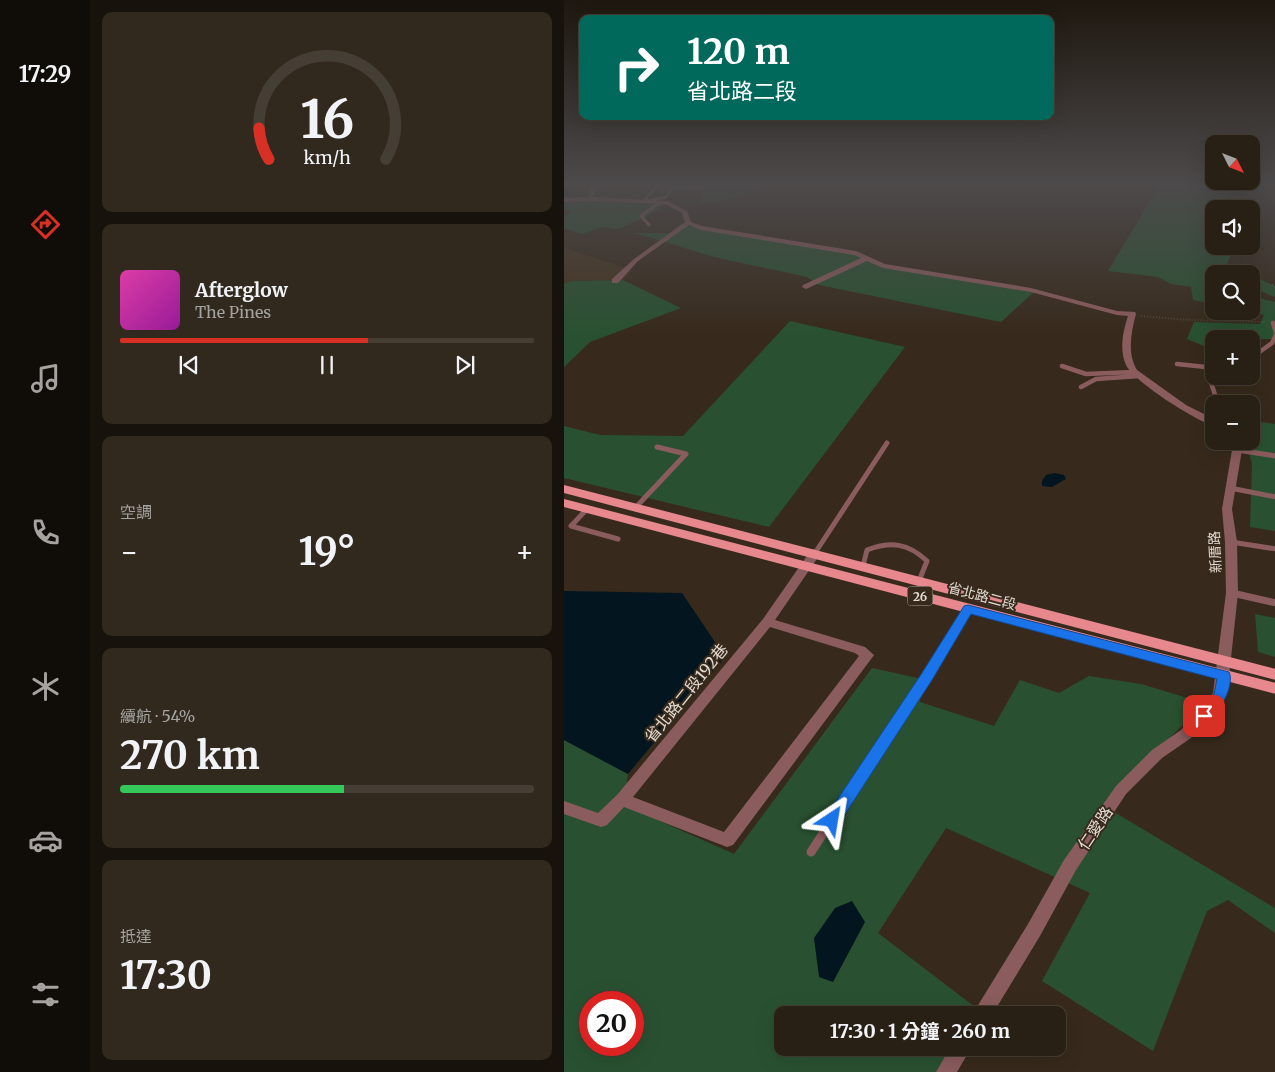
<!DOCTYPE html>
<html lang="zh-TW">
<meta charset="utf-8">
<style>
:root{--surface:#292015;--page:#31281e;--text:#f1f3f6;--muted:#a5a3a0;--line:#453e34;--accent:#d93025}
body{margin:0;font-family:Merriweather,"Noto Sans TC",serif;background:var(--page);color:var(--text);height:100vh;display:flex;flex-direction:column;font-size:19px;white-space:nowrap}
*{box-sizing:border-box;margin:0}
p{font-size:16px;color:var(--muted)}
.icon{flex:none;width:28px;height:28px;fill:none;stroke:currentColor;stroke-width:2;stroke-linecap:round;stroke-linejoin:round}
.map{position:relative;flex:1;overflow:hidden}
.side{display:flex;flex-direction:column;gap:12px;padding:12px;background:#17120c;width:474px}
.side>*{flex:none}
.guide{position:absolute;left:15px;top:15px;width:475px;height:105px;border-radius:10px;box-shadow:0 5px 20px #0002,0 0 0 1px var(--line);background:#00695c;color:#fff;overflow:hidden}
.needle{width:32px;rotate:132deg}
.fabs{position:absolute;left:641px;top:135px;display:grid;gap:10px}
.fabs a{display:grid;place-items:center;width:55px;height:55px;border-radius:10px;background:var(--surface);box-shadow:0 5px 20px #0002,0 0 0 1px var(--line);font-size:25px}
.speed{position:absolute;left:15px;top:991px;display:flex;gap:10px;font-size:25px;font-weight:700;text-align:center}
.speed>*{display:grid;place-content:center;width:65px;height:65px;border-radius:50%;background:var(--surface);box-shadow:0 5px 20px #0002,0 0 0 1px var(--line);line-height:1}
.speed .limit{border:8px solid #d22;background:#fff;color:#111}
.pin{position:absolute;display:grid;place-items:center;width:42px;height:42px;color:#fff;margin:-21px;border-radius:10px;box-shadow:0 2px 8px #0006}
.me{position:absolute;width:55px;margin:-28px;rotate:33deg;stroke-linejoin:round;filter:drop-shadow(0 0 4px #0008)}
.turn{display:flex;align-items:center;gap:18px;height:105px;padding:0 25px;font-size:22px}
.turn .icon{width:65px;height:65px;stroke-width:2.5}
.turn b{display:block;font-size:35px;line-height:42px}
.big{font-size:38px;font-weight:700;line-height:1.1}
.side .card{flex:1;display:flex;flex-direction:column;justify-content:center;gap:8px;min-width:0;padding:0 18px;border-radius:10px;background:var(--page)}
.side .dial{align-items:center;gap:0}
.dial svg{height:130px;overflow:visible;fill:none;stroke:var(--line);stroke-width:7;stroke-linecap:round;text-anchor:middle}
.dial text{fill:var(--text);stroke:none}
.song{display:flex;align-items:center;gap:15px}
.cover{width:60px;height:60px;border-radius:8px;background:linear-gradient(135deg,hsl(320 70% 55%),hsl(300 70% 35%))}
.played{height:5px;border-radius:2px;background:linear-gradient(90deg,var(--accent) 60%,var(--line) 60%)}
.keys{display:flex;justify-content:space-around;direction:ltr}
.heat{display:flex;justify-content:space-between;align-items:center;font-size:28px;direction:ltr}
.charge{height:8px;border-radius:4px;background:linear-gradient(90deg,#34c759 54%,var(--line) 0)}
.trip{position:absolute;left:210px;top:1006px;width:292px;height:50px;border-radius:10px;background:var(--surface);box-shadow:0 5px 20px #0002,0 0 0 1px var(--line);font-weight:700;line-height:50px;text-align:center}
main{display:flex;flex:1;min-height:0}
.menu{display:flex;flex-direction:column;width:90px;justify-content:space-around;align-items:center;background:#100d08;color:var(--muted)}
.menu .icon{width:35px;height:35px}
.menu .active{color:var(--accent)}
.menu b{font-size:22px;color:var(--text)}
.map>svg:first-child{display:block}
.built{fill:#44331f}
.green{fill:#295131;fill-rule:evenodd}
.water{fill:#03151e}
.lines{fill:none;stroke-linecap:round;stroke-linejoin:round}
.path-far1{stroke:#6d6155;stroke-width:1;stroke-dasharray:0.5 2;stroke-linecap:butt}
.path{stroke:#6d6155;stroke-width:2;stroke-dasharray:0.5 2.5;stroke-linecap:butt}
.lane-far4{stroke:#8b5c5e;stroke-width:3}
.lane-far3{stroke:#8b5c5e;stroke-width:4.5}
.lane-far2{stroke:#8b5c5e;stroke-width:5}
.lane-far1{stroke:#8b5c5e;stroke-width:7}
.lane{stroke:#8b5c5e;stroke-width:9}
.street{fill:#8b5c5e;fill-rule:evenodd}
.primary{fill:#e7878e;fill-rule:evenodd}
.route{fill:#1a73e8;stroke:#114b97}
.labels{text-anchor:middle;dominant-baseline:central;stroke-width:4;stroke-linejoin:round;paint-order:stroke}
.shield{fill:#372a1c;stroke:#afa59b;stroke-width:1}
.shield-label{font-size:12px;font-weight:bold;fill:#e2dad1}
.street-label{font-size:14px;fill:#e2dad1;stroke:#372a1c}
.near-street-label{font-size:16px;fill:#e2dad1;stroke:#372a1c}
</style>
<main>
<nav class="menu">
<b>17:29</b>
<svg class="icon active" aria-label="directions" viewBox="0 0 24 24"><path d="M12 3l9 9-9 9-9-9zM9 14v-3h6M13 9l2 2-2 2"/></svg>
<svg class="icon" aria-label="music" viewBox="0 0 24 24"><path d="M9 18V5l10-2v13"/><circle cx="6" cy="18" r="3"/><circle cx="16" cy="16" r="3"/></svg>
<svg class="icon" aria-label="phone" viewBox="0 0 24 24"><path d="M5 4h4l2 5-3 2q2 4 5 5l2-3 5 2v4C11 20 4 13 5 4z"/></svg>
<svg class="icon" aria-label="climate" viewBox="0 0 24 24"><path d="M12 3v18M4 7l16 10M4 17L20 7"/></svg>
<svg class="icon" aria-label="car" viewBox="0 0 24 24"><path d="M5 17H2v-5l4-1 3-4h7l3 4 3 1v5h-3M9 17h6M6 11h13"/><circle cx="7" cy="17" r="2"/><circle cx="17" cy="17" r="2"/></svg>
<svg class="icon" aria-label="filters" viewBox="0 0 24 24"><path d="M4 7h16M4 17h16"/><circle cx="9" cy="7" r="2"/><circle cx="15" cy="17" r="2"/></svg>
</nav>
<section class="side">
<div class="card dial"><svg viewBox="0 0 100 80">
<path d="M14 69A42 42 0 1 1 86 69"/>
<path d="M14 69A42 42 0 0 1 8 50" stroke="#d93025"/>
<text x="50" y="56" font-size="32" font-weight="700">16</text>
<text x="50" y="72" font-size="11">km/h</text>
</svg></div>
<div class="card">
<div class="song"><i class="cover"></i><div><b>Afterglow</b><p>The Pines</p></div></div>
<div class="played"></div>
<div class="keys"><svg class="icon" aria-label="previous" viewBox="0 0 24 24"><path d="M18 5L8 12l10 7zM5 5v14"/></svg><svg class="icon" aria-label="pause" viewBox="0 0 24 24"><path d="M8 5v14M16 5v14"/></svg><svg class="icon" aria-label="next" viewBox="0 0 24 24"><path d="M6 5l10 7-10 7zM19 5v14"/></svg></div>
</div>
<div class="card"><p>空調</p>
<div class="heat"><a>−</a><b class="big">19°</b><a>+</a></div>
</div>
<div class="card"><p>續航 · 54%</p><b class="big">270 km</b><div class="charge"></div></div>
<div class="card"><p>抵達</p><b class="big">17:30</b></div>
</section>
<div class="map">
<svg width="712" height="1072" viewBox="0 0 712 1072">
<rect width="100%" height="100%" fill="#372a1c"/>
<path class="built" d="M0,248l69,22 -10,10 -52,1 -7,3z"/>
<path class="green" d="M140,184h64l-5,4 -37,12 -26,3 3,-14 -43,3 4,-7 38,1z
M596,184h61l10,14 -14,2 -3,4 4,5h-4v37h17l1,7 -6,13 21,8h-33v30l-21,-4 -2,-13 -20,-3 -13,-7 -50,-6z
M29,201l73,3 -20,13 -29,12 -16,-2 -19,7 -18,-6v-12l7,-4 -7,-2v-8z
M128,222l2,4 166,29 19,10 155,27 -33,30 -182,-37 -12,-8 -93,-20 -79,-24h33l5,2z
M688,276l23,10v11c-9,-3 -15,-7 -23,-10z
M59,280l58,28 -91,34 -26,25v-83l7,-3z
M688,296l23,6v37h-13l-10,6v-6h-38v11l-27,-11 7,-17 66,2 4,-9 -17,-4h5z
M226,321l115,26 -136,180 -205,-49v-52l36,9 83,1z
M688,421l23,3v107l-25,-4 2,-63 -6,-23h6z
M691,614l20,4v39l-17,-5z
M308,668l50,11 -2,23 74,24 26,-46 39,13 30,-17 52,8 50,15 -3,21 -69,67 -15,19 171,102v25l-47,-33 -21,11 -54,140 -111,-70 48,-88 -144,-65 -68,105 97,74 -4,8h-188v33h169l-14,24h-374v-332l64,34 -4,31 110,49zM26,1002h43v43h-43z"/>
<path class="water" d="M491,473l9,2 2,4 -14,8 -10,-1v-5l4,-6z
M0,591l118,2 43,64 -97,117 -64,-34z
M288,901l13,21 -32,60 -14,-5 -5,-39 21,-30z"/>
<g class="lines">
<path class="path-far1" d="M650,212l-3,-11 3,-2 62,2
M663,246l1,9 -4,10 21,9
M688,277l24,10"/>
<path class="path" d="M708,285l4,2
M577,316l47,4 77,2"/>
<path class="lane-far4" d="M71,184h24l-15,17
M83,201l19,-4 5,-7
M85,225l-8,-9 19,-14"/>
<path class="lane-far3" d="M709,323l3,9
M694,353l14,-10 4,-8
M613,364l29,3 12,37
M498,366l24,8 48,-2
M517,387l15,-8 43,-3"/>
<path class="lane-far2" d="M673,450l39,6
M666,488l46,9
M72,507l50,-53 -29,-7
M23,509l-16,17 47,13
M667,542l45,7
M251,553l72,-110
M299,566l4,-16c24,-9 41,-7 60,11l-8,20"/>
<path class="lane-far1" d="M668,593l44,10
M283,798l80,-121 41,-68"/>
<path class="lane" d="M247,852l36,-55"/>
<path class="street" d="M28,184h6l-5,13 75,4 19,10 4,11 11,4 154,25 29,13 146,24 86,23 18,1 1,2c-5,18 -9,40 1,56l49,35 28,14v7c-18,-5 -81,-45 -88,-61 -7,-15 -3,-34 2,-49l-11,-1 -86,-23 -148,-24 -16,-7 -61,28 -4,-2 1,-2 58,-27 -7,-3 -153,-25 -12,-5 -51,36 -20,22h-6v-4l22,-20 51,-37 -3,-9 -15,-8 -7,-1 -70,-3 -26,1v-4l24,-1z
M666,441h10l2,9 -10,59 5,33 1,51 -11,102 -36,43 -29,20 -36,36 -50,76 -36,66 -48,79h-20l56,-91 36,-64 52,-74 36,-36 29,-20 32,-37 13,-100 -1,-51 -3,-33 10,-59z
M251,549l6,4 -46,67 90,27 9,8 -141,190 -6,2 -103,-40 -17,18 -6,2 -37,-13v-13l34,12 19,-18 146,-176 48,-69zM206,627l85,26 4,3 -135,176 -91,-35z
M386,1048h21l-14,24h-21z"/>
<path class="primary" d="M0,485l712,184v11l-712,-187z
M0,499l712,184v11l-712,-187z"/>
</g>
<linearGradient id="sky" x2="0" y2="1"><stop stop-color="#1e170f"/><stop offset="0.55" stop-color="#4d4a4b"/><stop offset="1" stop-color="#4d4a4b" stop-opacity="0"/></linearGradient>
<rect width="712" height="334" fill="url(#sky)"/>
<path class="route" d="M404,605l261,67c7,14 -14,52 -30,48l-2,-4 17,-22 3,-15 -246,-65 -39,66 -94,145 -6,2 -5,-2 -3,-5 3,-5 95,-142 42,-67z"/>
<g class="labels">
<rect class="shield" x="343.5" y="586.5" width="25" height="19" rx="4"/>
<g class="shield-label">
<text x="356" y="596">26</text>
</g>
<g class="street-label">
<text transform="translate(651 552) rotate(-93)">新厝路</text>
<text transform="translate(418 596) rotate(15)">省北路二段</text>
</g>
<g class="near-street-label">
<text transform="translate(122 693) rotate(-51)">省北路二段192巷</text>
<text transform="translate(531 828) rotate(-56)">仁愛路</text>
</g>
</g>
</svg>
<div class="fabs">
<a><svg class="needle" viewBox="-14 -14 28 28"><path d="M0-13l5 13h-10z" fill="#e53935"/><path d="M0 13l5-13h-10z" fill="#a5a3a0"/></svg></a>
<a><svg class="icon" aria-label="sound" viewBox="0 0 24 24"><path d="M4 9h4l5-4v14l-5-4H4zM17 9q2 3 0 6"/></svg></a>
<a><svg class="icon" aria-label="search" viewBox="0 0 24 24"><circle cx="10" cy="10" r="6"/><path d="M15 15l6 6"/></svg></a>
<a>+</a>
<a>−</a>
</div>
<div class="speed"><div class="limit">20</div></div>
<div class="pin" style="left:640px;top:716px;background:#d93025"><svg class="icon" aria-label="arrive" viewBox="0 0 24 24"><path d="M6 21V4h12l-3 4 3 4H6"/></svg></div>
<svg class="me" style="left:268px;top:820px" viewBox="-20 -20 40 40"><path d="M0-17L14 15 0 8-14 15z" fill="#1a73e8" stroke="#fff" stroke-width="4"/></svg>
<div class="trip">17:30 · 1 分鐘 · 260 m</div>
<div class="guide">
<div class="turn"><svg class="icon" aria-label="right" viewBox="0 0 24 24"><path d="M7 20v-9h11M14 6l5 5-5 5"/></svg><div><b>120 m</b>省北路二段</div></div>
</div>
</div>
</main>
